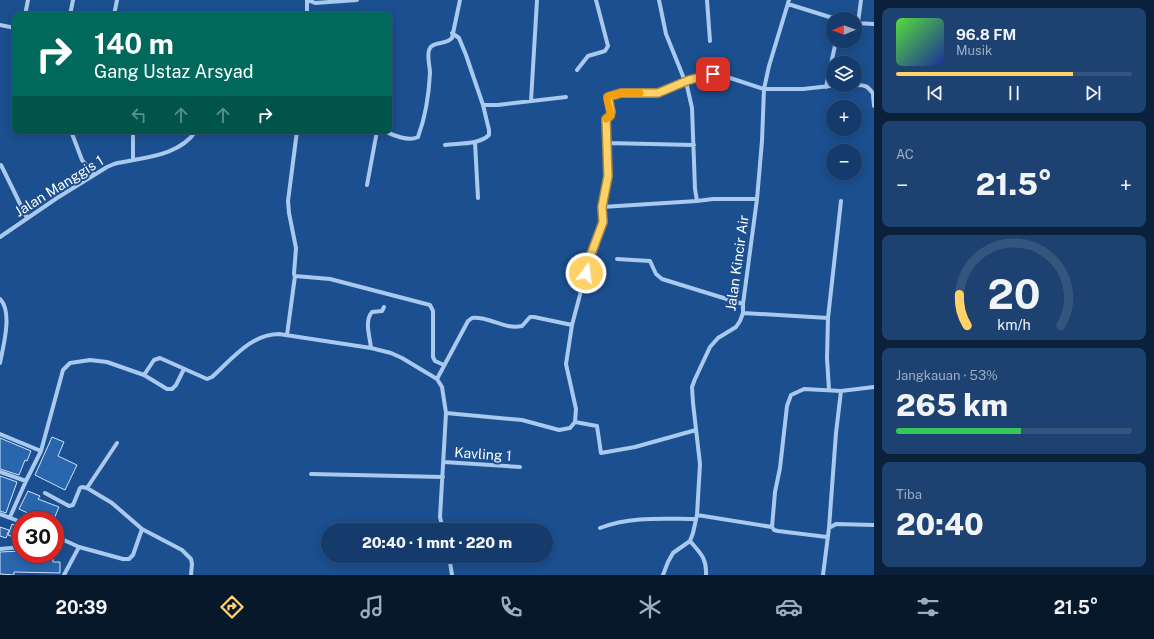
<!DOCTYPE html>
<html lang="id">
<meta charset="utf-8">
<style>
:root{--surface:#143b6b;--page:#1d4271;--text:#f1f3f6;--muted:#9dadc1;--line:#33557e;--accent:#ffd166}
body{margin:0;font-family:"Public Sans",sans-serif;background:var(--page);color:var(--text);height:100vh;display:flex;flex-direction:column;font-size:15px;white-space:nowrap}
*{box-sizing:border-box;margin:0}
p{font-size:13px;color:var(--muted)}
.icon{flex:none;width:22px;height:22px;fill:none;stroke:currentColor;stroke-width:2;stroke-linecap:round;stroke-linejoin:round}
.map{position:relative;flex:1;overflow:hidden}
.sheet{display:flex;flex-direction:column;gap:8px;padding:8px;background:#0b203b;width:280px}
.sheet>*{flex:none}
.hud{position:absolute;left:12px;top:12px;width:380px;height:122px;border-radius:8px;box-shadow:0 2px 10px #0003,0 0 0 1px var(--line);background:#00695c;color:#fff;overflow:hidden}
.needle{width:26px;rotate:269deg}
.buttons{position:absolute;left:826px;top:12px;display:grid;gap:8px}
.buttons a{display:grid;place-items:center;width:36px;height:36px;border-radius:50%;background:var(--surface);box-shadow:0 2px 10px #0003,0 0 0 1px var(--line);font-size:20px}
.speed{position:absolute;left:12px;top:511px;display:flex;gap:8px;font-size:20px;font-weight:700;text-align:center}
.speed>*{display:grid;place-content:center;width:52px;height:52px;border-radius:50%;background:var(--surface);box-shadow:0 2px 10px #0003,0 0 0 1px var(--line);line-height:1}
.speed .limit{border:6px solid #d22;background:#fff;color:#111}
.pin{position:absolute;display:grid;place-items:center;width:34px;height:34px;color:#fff;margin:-17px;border-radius:8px;box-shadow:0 2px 6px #0006}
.me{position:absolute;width:44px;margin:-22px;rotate:15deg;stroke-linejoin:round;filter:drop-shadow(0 0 3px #0008)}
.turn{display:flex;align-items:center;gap:14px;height:84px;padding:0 16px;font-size:18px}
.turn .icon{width:52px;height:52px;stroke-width:2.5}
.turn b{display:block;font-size:28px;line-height:34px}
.lanes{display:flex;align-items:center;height:38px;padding:0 16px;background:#0003;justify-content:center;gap:20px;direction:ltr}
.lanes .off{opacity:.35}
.big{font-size:30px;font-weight:800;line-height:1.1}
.sheet .widget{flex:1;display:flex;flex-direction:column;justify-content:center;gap:6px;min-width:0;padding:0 14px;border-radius:8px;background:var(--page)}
.sheet .dial{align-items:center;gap:0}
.dial svg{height:104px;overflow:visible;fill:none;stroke:var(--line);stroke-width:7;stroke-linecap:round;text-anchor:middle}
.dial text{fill:var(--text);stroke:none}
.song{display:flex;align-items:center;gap:12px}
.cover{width:48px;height:48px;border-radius:6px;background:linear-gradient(135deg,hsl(110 70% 55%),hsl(230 70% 35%))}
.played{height:4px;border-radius:2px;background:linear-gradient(90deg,var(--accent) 75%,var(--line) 75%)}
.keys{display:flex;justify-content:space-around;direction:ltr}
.heat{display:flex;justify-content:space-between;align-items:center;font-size:22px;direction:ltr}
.charge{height:6px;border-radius:3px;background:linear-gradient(90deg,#34c759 53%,var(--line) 0)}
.trip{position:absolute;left:321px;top:523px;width:232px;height:40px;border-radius:20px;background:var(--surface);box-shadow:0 2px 10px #0003,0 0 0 1px var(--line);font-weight:800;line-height:40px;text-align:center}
.menu{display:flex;height:64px;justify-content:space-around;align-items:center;background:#08182b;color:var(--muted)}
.menu .icon{width:28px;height:28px}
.menu .on{color:var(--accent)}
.menu b{font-size:18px;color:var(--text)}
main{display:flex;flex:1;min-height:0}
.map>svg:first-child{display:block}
.building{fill:#2a66ad;stroke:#cfe3fa}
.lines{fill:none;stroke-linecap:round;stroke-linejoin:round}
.street{stroke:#a9c9ee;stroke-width:4}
.route-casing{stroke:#a68842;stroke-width:10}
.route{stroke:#ffd166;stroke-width:7}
.slow{stroke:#f59e0b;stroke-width:7}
.labels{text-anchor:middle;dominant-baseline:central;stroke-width:4;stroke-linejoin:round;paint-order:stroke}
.street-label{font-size:14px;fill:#fff;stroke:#1b4f8f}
</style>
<main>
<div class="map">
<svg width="874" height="575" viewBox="0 0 874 575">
<rect width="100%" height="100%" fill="#1b4f8f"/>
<path class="building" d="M52,437l12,5 -6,14 19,9 -12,25 -30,-15z
M0,438l31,13 -4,10 -2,-1 -6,15 -19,-6z
M0,476l17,6 -11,31 -6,-2z
M28,491l12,5 -2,3 21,8 -5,12 -20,-8 -2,4 -13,-6z
M12,524l9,4v12l-13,-5z
M0,527l9,3 -3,8 -6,-2z
M21,551v3h32v8h7v11l-46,-1v3l-14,-1v-22z"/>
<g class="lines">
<path class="street" d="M307,0v15
M308,0l7,3 42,-3
M659,0l7,34 21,52 5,22 3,81 2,12 16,-2h44
M707,0l3,41
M788,4l48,15
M25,15l3,-15
M70,15l3,-15
M114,15l3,-15
M855,23l19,1
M858,23l3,-23
M0,25l15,3
M452,33l7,5 7,17 17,50h15l68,-8
M577,70l11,-14 17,-5 3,-5 -12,-46
M855,85c11,0 13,1 19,10
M826,87l10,-46
M873,95l1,11
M531,101l6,-101
M71,131l11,29 12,15
M297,131l-9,70 1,12 7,35 -2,26 1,2 35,3 100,26 3,6v46l2,4 9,4
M384,131c9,4 24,11 34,6 7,-19 11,-43 12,-64 0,-7 -4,-19 0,-25 4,-7 16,-3 22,-10l8,-38
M475,142l3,56
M607,143l87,2
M445,145c14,-2 34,0 44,-10v-5l-6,-25
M133,159v-28
M1,165l26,53
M367,185l10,-54
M602,207l95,-6
M0,237l57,-39 50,-31 7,-3c29,-7 64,-7 82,-33
M617,259l33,2 6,13 6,5 81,25
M0,299c13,13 3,48 0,64
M743,313l85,5
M287,335l8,-59
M371,348c-1,-11 -7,-27 1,-36l10,-1 2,-4
M144,375l23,14h5l4,-4 8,-16
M437,379l31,-58 4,-3c17,-2 32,12 50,8l8,-9h4l38,8
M829,390l-2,-32 1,-40 13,-117
M446,413l76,7 37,10 11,-2 5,-6
M696,430l-61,17 -34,6 -4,-27 -22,-4 1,-13 -10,-45 6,-39 18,-68 13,-35 -1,-15 5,-31 -1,-57 4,-3 1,-4 -3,-15c14,-8 35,-2 51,-5 22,-4 37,-19 62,-17l43,14h39l36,-4
M0,434l41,17
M444,462l76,5
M0,472l26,9
M311,474l132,3
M87,488l30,-45
M45,493l24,13 4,-1 7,-17 2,-1 5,1 25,15 30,26 40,21 9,9 1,5 -1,11
M0,514l21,8
M697,515l75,12
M10,517l16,-36 15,-30 22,-81 7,-7 20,-3 17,2 37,13 10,-15 6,-2 47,21 5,-2c19,-17 39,-43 67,-43l92,14 20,5 11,5 35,21 5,8 4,26 -6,104 3,13
M600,528c31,-12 64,-9 96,-9
M829,528l7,-4 38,1
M55,536l24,11 44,12h6l4,-4 9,-26
M827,537l-49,-6 -4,-1 -2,-3 3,-35 5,-24 7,-62 4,-11 13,-6 37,2 33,-4
M690,541c10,12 17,17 16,34
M0,549l21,-2
M449,556l3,19
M64,575l15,-28
M663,575l5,-13 5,-9 17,-12 3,-8 4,-18 3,-51 -7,-61 -1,-16 3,-8 15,-32 8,-9 18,-11 4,-6 3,-8v-9l14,-105 5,-58 2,-52 5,-23 20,-66
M823,575l6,-47 7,-95 5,-42"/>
</g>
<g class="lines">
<defs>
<path id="route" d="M586,273l4,-16 13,-35 -1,-15 6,-31 -2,-57 4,-3 1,-4 -3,-15 13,-4h37l31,-13 24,-6"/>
</defs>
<use href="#route" class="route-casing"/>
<use href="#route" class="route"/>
<path class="slow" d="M606,119l5,-4 -4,-16 2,-3 12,-3h19"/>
</g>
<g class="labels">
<g class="street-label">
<text transform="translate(59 186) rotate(-32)">Jalan Manggis 1</text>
<text transform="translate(737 263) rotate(-82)">Jalan Kincir Air</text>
<text transform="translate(483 454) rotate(4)">Kavling 1</text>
</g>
</g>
</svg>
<div class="buttons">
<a><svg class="needle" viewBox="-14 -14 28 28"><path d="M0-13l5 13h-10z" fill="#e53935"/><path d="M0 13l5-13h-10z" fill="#9dadc1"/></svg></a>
<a><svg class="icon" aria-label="layers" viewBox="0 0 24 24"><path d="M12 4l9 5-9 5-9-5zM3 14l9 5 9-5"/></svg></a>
<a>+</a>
<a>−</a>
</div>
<div class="speed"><div class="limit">30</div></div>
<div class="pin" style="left:713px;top:74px;background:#d93025"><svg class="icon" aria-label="arrive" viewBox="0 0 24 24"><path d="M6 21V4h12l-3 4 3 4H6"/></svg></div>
<svg class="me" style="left:586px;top:273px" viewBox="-20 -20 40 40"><circle r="17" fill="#ffd166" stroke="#fff" stroke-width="3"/><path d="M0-11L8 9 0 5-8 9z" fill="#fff"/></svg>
<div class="trip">20:40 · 1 mnt · 220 m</div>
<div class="hud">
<div class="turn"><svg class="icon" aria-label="right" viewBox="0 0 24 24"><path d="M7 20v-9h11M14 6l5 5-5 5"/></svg><div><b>140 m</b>Gang Ustaz Arsyad</div></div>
<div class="lanes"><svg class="icon off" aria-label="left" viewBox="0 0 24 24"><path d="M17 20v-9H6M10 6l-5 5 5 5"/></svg><svg class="icon off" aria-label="ahead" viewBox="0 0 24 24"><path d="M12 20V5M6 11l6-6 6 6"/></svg><svg class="icon off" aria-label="ahead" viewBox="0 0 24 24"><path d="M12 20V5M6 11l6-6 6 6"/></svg><svg class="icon" aria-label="right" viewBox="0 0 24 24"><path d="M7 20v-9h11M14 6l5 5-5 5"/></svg></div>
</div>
</div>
<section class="sheet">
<div class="widget">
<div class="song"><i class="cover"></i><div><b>96.8 FM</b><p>Musik</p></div></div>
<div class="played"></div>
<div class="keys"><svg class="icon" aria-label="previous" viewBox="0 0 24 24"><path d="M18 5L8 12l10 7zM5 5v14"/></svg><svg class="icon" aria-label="pause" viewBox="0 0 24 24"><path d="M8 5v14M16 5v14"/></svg><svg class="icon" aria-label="next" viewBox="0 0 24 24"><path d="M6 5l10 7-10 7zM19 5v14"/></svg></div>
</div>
<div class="widget"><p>AC</p>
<div class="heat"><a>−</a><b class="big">21.5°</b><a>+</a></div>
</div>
<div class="widget dial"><svg viewBox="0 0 100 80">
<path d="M14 69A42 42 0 1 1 86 69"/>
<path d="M14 69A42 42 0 0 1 8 45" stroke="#ffd166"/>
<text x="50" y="56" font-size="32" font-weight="700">20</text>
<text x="50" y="72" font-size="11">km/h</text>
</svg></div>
<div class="widget"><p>Jangkauan · 53%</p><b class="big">265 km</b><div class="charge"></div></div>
<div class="widget"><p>Tiba</p><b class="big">20:40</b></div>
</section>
</main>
<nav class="menu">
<b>20:39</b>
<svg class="icon on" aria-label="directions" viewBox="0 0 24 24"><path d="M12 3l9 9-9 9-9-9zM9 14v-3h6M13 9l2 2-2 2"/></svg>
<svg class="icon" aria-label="music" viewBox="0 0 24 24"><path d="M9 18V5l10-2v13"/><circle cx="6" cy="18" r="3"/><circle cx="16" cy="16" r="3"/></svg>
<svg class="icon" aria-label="phone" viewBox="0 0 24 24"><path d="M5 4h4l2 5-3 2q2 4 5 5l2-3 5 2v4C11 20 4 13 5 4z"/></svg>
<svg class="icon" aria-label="climate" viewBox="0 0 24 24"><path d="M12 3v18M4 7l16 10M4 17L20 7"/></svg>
<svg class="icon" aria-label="car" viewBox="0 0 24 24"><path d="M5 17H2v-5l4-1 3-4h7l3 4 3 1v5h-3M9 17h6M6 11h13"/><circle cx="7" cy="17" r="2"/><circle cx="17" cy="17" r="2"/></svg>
<svg class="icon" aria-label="filters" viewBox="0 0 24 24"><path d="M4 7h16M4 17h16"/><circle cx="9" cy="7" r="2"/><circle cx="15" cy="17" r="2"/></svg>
<b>21.5°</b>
</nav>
